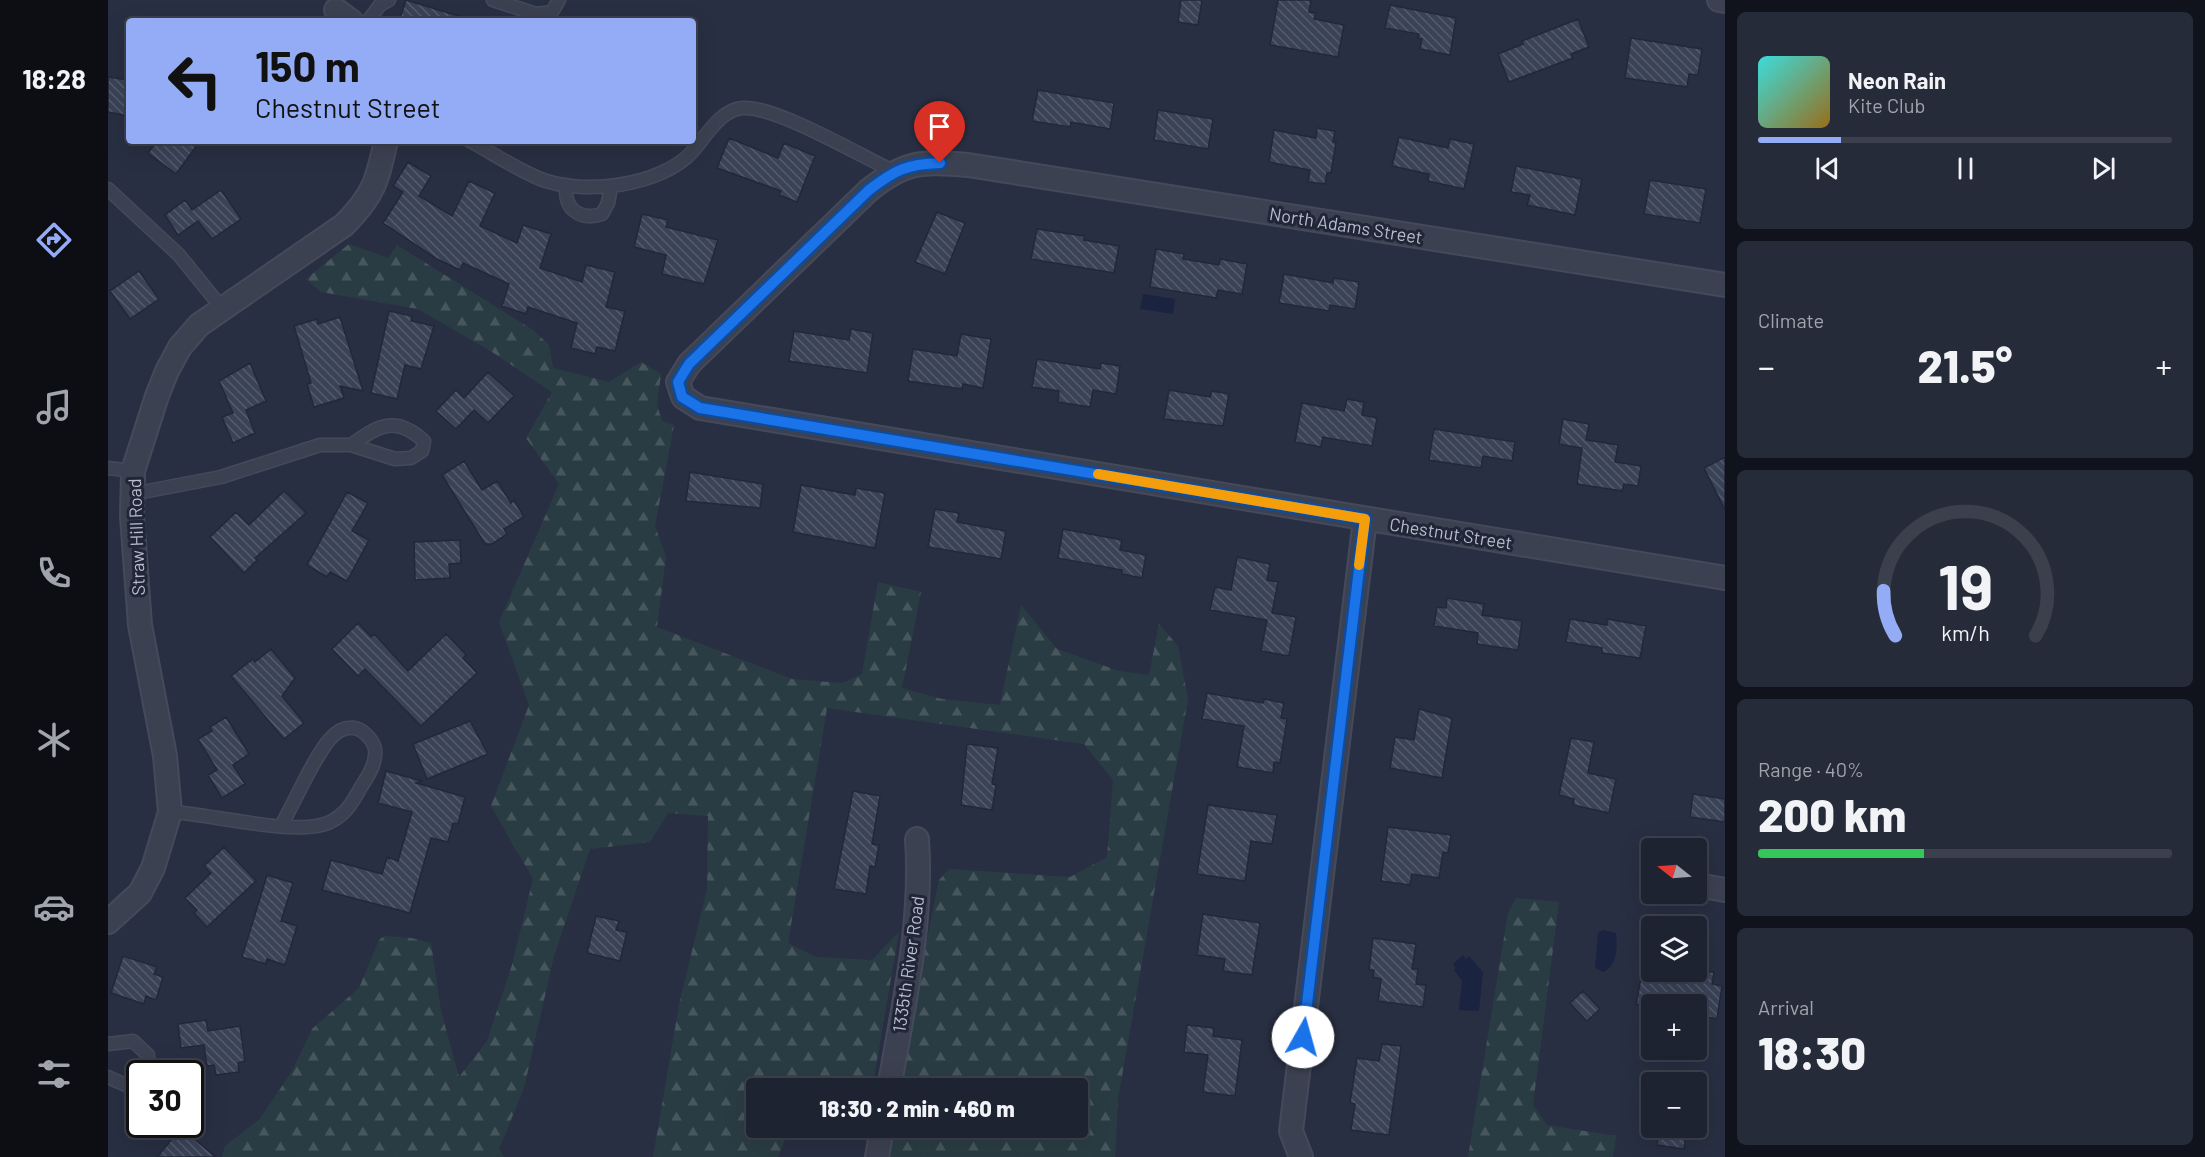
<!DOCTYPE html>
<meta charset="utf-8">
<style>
:root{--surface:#1e2332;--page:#262b3a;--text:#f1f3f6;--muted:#a1a4ac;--line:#3c404d;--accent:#94abf5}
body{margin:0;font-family:Barlow,sans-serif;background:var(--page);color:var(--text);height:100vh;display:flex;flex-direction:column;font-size:22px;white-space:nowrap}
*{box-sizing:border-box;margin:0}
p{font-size:20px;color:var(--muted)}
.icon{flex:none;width:33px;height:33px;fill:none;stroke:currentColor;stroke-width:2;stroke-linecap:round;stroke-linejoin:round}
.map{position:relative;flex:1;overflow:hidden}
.drawer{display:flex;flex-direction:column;gap:12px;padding:12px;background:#10131c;width:480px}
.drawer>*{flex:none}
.top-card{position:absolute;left:18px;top:18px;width:570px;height:126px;border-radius:6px;box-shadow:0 6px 24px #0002,0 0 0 2px var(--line);background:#94abf5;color:#111;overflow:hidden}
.needle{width:39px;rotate:287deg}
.controls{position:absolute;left:1533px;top:838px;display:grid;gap:12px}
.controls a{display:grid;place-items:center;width:66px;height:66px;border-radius:6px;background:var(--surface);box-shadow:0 6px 24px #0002,0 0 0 2px var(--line);font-size:30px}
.speed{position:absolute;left:18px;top:1060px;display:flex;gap:12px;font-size:30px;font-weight:700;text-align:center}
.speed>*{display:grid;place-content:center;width:78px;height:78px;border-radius:50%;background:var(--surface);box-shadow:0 6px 24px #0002,0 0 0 2px var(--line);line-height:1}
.speed .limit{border:3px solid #111;border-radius:9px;background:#fff;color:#111}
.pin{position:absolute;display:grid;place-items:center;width:51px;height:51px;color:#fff;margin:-62px -26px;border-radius:50% 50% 50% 0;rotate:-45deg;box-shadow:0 0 6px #0007}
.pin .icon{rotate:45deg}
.me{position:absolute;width:66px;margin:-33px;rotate:7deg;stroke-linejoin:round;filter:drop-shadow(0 0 4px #0008)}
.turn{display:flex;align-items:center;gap:21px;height:126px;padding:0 30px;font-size:27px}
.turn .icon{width:78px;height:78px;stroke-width:2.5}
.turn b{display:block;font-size:42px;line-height:51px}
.big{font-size:45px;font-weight:800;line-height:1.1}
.drawer .card{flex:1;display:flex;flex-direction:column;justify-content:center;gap:9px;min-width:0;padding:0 21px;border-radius:9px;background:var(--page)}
.drawer .dial{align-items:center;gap:0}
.dial svg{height:156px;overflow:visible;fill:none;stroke:var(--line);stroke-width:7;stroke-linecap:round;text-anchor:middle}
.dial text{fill:var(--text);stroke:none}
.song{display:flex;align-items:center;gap:18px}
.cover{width:72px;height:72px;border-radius:9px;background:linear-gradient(135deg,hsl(180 70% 55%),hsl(40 70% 35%))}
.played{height:6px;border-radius:3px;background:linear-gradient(90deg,var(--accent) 20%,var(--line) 20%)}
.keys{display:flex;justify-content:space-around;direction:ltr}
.heat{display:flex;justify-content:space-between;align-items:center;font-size:33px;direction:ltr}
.charge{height:9px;border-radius:4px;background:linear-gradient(90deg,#34c759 40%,var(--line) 0)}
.trip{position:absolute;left:638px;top:1078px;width:342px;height:60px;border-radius:6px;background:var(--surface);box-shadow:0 6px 24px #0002,0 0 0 2px var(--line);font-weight:800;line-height:60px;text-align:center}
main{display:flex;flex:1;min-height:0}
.tab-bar{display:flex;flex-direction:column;width:108px;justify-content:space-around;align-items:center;background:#0c0e14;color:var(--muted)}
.tab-bar .icon{width:42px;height:42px}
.tab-bar .current{color:var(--accent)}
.tab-bar b{font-size:27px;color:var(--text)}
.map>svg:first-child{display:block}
.forest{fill:url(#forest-firs)}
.water{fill:#1a2440}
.building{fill:url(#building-back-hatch);stroke:#222839;stroke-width:1.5}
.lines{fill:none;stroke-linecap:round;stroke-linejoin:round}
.service-casing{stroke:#454a5b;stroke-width:15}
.minor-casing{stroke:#454a5b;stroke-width:26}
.service{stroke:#3c4151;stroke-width:12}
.minor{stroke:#3c4151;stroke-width:22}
.route-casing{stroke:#114b97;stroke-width:15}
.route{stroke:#1a73e8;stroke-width:10}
.slow{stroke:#f59e0b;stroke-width:10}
.labels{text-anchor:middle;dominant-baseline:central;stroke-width:6;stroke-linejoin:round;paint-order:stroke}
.street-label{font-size:18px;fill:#b9bdcb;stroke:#202637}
</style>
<main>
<nav class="tab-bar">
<b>18:28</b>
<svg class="icon current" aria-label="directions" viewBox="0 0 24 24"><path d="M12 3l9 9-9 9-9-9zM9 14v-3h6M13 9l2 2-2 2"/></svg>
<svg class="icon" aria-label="music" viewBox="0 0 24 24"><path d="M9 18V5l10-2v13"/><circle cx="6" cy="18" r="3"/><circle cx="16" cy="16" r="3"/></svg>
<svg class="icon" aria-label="phone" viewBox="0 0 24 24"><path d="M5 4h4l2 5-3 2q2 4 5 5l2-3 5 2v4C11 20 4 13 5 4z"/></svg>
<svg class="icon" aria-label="climate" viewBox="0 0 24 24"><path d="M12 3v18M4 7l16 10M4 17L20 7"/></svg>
<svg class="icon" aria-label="car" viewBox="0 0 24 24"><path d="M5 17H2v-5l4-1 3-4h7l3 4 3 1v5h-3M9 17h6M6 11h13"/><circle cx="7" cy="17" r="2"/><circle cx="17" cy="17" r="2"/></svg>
<svg class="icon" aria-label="filters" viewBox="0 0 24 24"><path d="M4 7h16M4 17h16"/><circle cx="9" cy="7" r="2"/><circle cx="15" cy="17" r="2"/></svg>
</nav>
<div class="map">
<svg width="1617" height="1157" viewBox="0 0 1617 1157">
<defs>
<pattern id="forest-firs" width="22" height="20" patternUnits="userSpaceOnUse" patternTransform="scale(1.5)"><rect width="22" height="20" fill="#2a3c43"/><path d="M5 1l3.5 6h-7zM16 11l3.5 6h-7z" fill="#47565d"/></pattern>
<pattern id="building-back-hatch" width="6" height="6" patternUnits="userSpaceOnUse" patternTransform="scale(1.5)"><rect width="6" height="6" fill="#3a4257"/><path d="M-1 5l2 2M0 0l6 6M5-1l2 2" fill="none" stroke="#545b6e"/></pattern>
</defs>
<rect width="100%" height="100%" fill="#282f42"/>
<path class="forest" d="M241,244l39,14 9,-13 136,85 16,15 4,23 56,14 32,-20 20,12 -4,31 5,16 12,4 -19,101 11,31 -9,70 135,52 50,4 20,-9 16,-92 43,10 -19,96 40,11 58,6 21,-100 36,44 62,22 30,4 10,-51 19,22 10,53 -70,400 -3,58h-231l6,-29h187v-39h-180l42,-209 10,-11 121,8 37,-20 6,-77 -29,-36 -257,-36 -39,235 28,14 56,3 27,-28 -27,157h-116v39h34l-12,29h-125l26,-152 28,-116 1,-73 -40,-3 -18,29 -60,7 -36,107 -30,132 -25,61 5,8h-282l3,-11 35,-27 32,-48 20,-42 47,-41 20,-48 5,-4 27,2 20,5 10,68 18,66 28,-36 25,-76 21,-86 -42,-73 38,-101 -30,-83 60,-138 -33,-46 26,-46 -60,-40 -74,-43 -97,-17 -15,-13z
M1408,898l43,4 -26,203 14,20 69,11 -3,21h-145l40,-244z"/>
<path class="water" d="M1035,294l32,5 -2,15 -33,-5z
M1495,930l13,3c2,14 1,33 -13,39l-8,-4 3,-35z
M1355,955l3,4 3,-3 14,16 -4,39 -20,-1 3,-29 -8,-11 2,-2 -3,-4z"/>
<path class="building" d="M298,0l56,17v4h-63z
M1073,0h21l-4,25 -20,-3z
M1170,0h33l-2,12 7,1 -2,6 30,6 -6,32 -68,-12z
M1282,5l66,13 -6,37 -30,-6 2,-10 -4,-1 1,-4 -34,-6z
M1470,19l11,28 -18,7 2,4 -64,24 -11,-28 25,-10 -1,-3z
M1523,38l71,11 -4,26 -9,-1 -2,13 -62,-9z
M0,77l21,3v36l-21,-4z
M930,90l76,13 -4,26 -39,-7 -1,5 -38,-6z
M1050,110l55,9 -5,30 -54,-9z
M1209,128l18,3 -2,11h3l-5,31h-4l-2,11 -17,-2 2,-12 -41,-8 5,-32 42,8z
M1291,137l49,11 2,-9 24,5 -10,45 -36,-8 1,-7 -37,-8z
M621,138l49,20 6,-15 31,13 -18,46 -18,-7 2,-4 -64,-23z
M49,141h43l-24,33 -28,-21z
M300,162l23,14 -12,20 33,20 17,-35 26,12 -15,33 37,17 6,-18 28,9 -11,34 42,14 4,-17 29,7 -9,35 19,4 -10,40 -18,-4 -2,7 -24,-6 6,-25 -49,-16 -2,7 -24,-8 7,-22 -46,-21 -3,7 -23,-11 -54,-36 20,-31 -10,-6z
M1408,166l66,13 -7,36 -48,-10 3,-10 -19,-3z
M1542,180l56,9 -6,34 -56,-9z
M113,190l20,29 -29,20 -14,-18 -20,14 -13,-20 20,-15 7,10z
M829,212l28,11 -20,51 -30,-12z
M534,214l26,6 -2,7 52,13 -14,44 -42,-10 4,-19 -32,-8z
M929,229l47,7v4l35,6 -5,27 -83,-14z
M1048,249l28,5 -1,5 36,6 1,-6 27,5 -5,30 -24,-4 -2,8 -66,-11z
M31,271l20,28 -29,20 -20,-28z
M1176,274l49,9 1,-5 25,4 -4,27 -25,-4 -1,6 -50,-8z
M281,311l23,5 -1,5 23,5 -13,43 -16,-4 -8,34 -26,-6z
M232,317l23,74 -23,-5 4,12 -30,9 -7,-23 4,-1 -17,-57 23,-7 1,5z
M743,329l22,4 -6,40 -78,-12 5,-30 55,9z
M853,334l30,5 -8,49 -20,-4 -1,5 -54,-8 5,-32 44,7z
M929,359l63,10 1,-6 19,3 -4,28 -23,-4 -3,17 -32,-5 1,-11 -27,-4z
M142,363l16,38 -20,9 9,23 -22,10 -11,-26 11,-4 -14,-32z
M380,372l26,24 -26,27 -14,-13 -18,19 -20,-18 20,-21 8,8z
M1061,390l41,7 2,-6 17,3 -6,32 -59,-7z
M1239,399l17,3 -2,13 15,3 -5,28 -49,-9 -2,10 -26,-5 7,-39 42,8z
M1455,419l26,5 -3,16 32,5 -3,17 26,4 -3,20 -14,-2 -2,7 -45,-7 5,-36 -23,-4z
M1326,429l81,13 -3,19 -29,-5 -2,12 -52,-8z
M1617,457v53l-21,-42z
M356,461l18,29 15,-9 14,22 3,-3 10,17 -20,12 3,5 -15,10h-7l-43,-69z
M582,472l73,12 -3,24 -74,-7z
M693,485l54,10 1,-7 29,5 -10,55 -82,-16z
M176,491l22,22 -51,45 2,2 -13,13 -34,-36 26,-25 13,13z
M239,492l21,11 -16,28 17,9 -22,41 -17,-9 -3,5 -20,-12z
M827,509l24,4 -2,9 49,9 -5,28 -73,-12z
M955,529l59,11 -2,10 26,5 -4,23 -20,-4v-4l-64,-12z
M352,540l1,23 -12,1 1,14 -35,2 -1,-38z
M1129,557l33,7 -3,16 11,2 -6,31 24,4 -7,39 -28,-5 6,-31 -57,-10 5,-23 16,3z
M1339,598l37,6 -2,11 40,6 -4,29 -41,-6 1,-11 -44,-7 3,-19 9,1z
M1462,619l37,6v-6l39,7 -6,32 -38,-5v-5l-36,-6z
M250,623l13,14 3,-3 34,37 38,-37 20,21 -3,3 14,15 -56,53 -56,-57 -7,7 -26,-27z
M163,649l24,29 -13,18 22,27 -20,16 -53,-63 22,-17 2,3z
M1099,693l56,10 1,-4 20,4 -3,15 6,1 -7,44 -6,-1 -1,11 -36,-6 7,-41 -42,-7z
M1311,709l33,9 -10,60 -52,-10 5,-31 19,3z
M118,717l23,37 -16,11 12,19 -23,14 -14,-23 9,-5 -19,-31 14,-8 -2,-4z
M362,721l18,33 -61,25 -14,-35z
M1463,738l23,4 -6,31 28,6 -7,34 -36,-8 1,-6 -15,-4z
M859,744l31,4 -6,36 4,1 -4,25 -31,-5z
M278,771l36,10 -6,2 49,14 -7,27 -5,-1 -5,19 -17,-4 -21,75 -88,-23 9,-30 51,14 5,-17 11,4 14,-49 -34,-9z
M745,791l27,5 -8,48 7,1 -4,22 -5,-1 -4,28 -32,-5z
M1585,794l32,5v23l-35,-5z
M1100,805l69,10 -5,29 -21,-3 -6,40 -48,-7z
M1280,827l63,8 -3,18 -5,-1 -4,26 -27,-4 -2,11 -29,-4z
M116,847l32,34 -49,46 -13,-14 3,-3 -12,-12 26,-25 -7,-7z
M159,875l26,8 -12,38 16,5 -12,39 -18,-6 -1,5 -24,-7z
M1095,914l57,9 -8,52 -29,-4 2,-12 -28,-4z
M488,916l23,5 -3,9 11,2 -7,29 -33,-8z
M1265,938l43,6 -4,25h6l-2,15 10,1 -3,22 -45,-6 3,-22 -8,-2 1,-7h-5z
M15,956l34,11 -3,7 9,3 -7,23 -10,-4 -2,8 -33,-11z
M1534,972h72l-2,12 10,2 -5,33 -21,-4v-10h-60z
M1475,991l17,18 -13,12 -17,-18z
M98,1020l2,11 32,-5 5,35 -7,2 1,9 -23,3 -2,-10 -7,1 -3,-21 -23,3 -3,-24z
M1079,1025l27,3 -1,8 29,4 -7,56 -32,-4 5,-37 -24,-3z
M1274,1044l19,2 -12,89 -38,-5 4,-26 -5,-1 7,-45 22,3z
M73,1128l35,29h-59z
M1551,1128h28l-3,21 -27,-4z"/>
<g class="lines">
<defs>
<path id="service" d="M385,0l43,14 16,-2 7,-12
M260,21l12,-16 9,-5
M362,141c22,12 45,27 68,37 42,18 123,9 155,-27 13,-15 28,-42 50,-43 33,-2 116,47 150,63
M459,185c-5,24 14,36 35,29l6,-11 3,-16
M0,189l71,66 42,52
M0,468l25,3
M24,494l89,-17 99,-32h31l44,14 16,-1 11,-7 2,-10c-28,-26 -45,-16 -73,4
M62,812c39,1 131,27 162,9 15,-8 21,-20 29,-34 7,-11 16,-24 14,-38 -2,-9 -12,-20 -21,-21 -10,-1 -17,3 -24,11 -16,18 -36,64 -49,87
M0,1044l25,-3 15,14 1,19
M0,1077l22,10h10"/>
<path id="minor" d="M1611,0l6,1
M228,10l15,11
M1617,285l-757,-120c-47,-4 -62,-4 -99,25l-180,174 -11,18 5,15 17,11 1025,170
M1595,886l22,4
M0,922l32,-29 13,-25 17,-56 -5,-56 -25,-131 -8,-108 1,-46 24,-75 10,-25 13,-24 19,-22 145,-100c30,-30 33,-44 42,-84
M781,1089c14,-83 34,-165 28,-250
M769,1157l5,-29
M1193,1157l-10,-26 74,-612"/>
</defs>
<use href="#service" class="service-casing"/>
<use href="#minor" class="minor-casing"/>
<use href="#service" class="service"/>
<use href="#minor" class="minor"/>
</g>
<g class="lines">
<defs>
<path id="route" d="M832,163c-33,1 -45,7 -71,27l-180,174 -11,18 4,15 18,11 665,111 -62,518"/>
</defs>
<use href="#route" class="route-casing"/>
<use href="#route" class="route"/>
<path class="slow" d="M990,474l267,45 -6,46"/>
</g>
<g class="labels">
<g class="street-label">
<text transform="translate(1238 225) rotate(9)">North Adams Street</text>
<text transform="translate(1343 533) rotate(9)">Chestnut Street</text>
<text transform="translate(28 537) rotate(-92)">Straw Hill Road</text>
<text transform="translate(800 964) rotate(-82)">1335th River Road</text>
</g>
</g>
</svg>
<div class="controls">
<a><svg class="needle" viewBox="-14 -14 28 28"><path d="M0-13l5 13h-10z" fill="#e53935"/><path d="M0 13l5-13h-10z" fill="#a1a4ac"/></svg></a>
<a><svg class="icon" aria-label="layers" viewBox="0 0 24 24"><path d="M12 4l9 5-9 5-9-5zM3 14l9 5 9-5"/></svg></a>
<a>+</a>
<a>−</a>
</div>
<div class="speed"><div class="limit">30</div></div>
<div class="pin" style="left:832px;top:163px;background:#d93025"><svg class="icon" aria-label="arrive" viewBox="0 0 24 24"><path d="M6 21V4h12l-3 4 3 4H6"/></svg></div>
<svg class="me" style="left:1195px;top:1037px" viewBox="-20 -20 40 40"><circle r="19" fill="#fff"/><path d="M0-13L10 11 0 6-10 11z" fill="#1a73e8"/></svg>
<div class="trip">18:30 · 2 min · 460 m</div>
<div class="top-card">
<div class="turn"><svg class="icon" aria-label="left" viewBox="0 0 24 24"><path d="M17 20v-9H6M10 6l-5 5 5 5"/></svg><div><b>150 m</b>Chestnut Street</div></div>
</div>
</div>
<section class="drawer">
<div class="card">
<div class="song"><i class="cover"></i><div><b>Neon Rain</b><p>Kite Club</p></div></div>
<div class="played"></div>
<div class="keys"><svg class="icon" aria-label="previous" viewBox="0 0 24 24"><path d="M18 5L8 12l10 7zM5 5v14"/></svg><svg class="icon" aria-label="pause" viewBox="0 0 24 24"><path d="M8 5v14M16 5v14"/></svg><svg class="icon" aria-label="next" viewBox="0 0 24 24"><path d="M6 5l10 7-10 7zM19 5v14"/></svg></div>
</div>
<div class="card"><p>Climate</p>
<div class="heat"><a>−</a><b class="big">21.5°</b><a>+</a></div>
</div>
<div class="card dial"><svg viewBox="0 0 100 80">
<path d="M14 69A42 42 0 1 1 86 69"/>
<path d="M14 69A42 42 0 0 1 8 46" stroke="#94abf5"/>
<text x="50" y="56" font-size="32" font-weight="700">19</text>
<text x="50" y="72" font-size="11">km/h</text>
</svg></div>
<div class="card"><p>Range · 40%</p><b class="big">200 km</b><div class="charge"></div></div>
<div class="card"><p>Arrival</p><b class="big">18:30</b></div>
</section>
</main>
